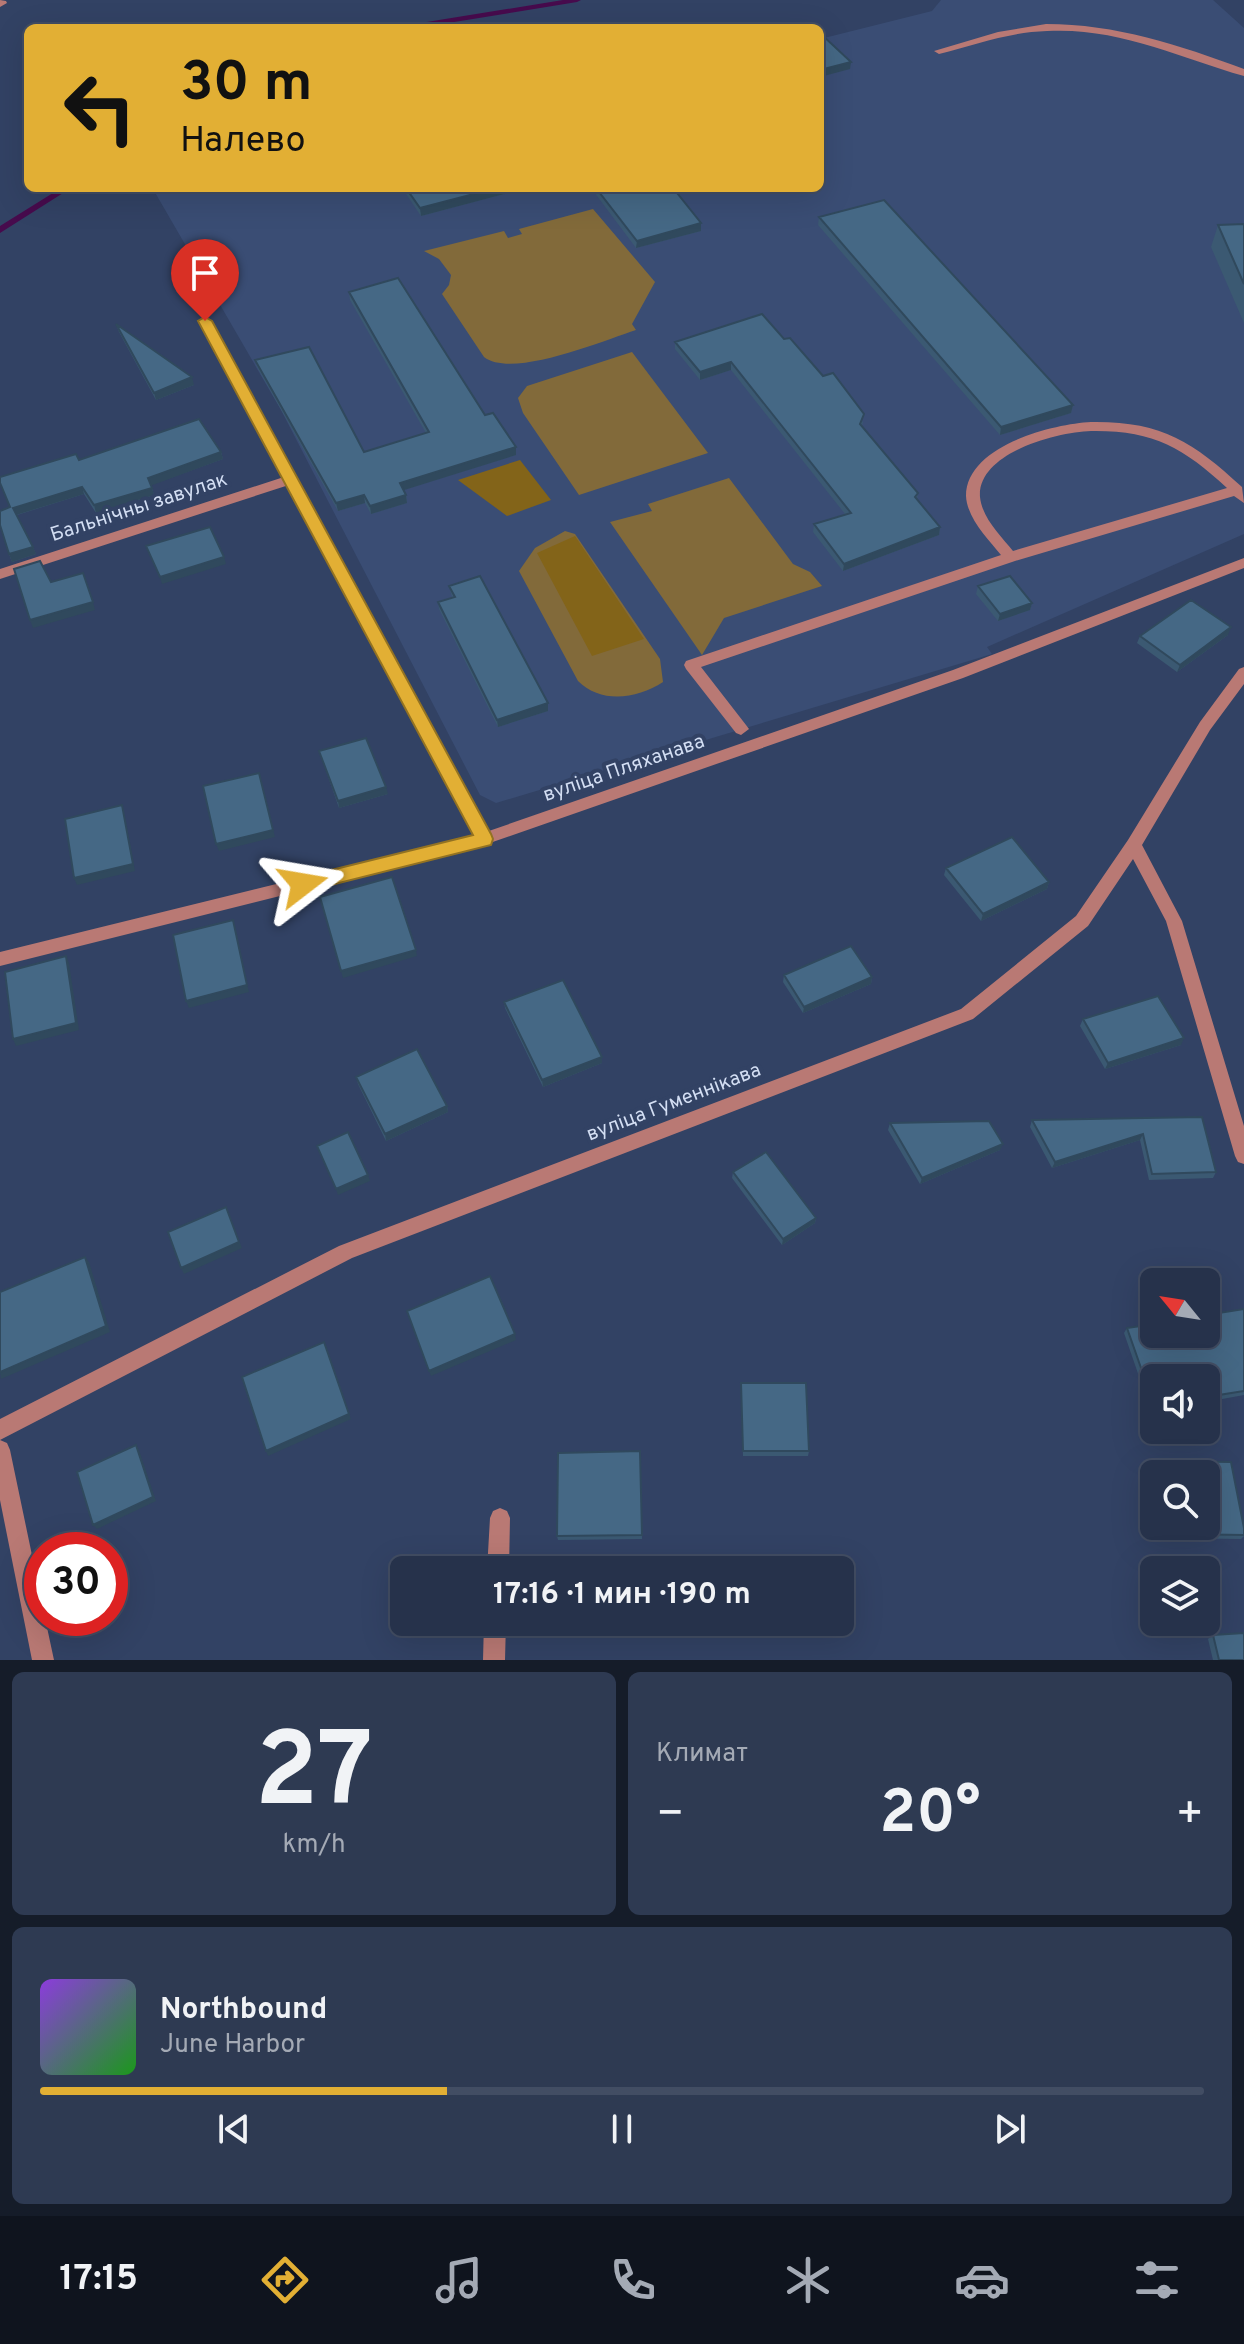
<!DOCTYPE html>
<html lang="ru">
<meta charset="utf-8">
<style>
:root{--surface:#26324b;--page:#2e3a52;--text:#f1f3f6;--muted:#a4aab5;--line:#424d63;--accent:#e2af34}
body{margin:0;font-family:Overpass,sans-serif;background:var(--page);color:var(--text);height:100vh;display:flex;flex-direction:column;font-size:30px;white-space:nowrap}
*{box-sizing:border-box;margin:0}
p{font-size:26px;color:var(--muted)}
.icon{flex:none;width:44px;height:44px;fill:none;stroke:currentColor;stroke-width:2;stroke-linecap:round;stroke-linejoin:round}
.map{position:relative;height:1660px;overflow:hidden}
.details{display:flex;flex-direction:column;gap:12px;padding:12px;background:#151c29;flex:1}
.details>*{flex:none}
.hud{position:absolute;left:24px;top:24px;width:800px;height:168px;border-radius:12px;box-shadow:0 8px 32px #0002,0 0 0 2px var(--line);background:#e2af34;color:#111;overflow:hidden}
.needle{width:52px;rotate:300deg}
.controls{position:absolute;left:1140px;top:1268px;display:grid;gap:16px}
.controls a{display:grid;place-items:center;width:80px;height:80px;border-radius:12px;background:var(--surface);box-shadow:0 8px 32px #0002,0 0 0 2px var(--line);font-size:40px}
.speed{position:absolute;left:24px;top:1532px;display:flex;gap:16px;font-size:40px;font-weight:700;text-align:center}
.speed>*{display:grid;place-content:center;width:104px;height:104px;border-radius:50%;background:var(--surface);box-shadow:0 8px 32px #0002,0 0 0 2px var(--line);line-height:1}
.speed .limit{border:12px solid #d22;background:#fff;color:#111}
.pin{position:absolute;display:grid;place-items:center;width:68px;height:68px;color:#fff;margin:-82px -34px;border-radius:50% 50% 50% 0;rotate:-45deg;box-shadow:0 0 8px #0007}
.pin .icon{rotate:45deg}
.me{position:absolute;width:88px;margin:-44px;rotate:76deg;stroke-linejoin:round;filter:drop-shadow(0 0 6px #0008)}
.turn{display:flex;align-items:center;gap:28px;height:168px;padding:0 24px;font-size:36px}
.turn .icon{width:104px;height:104px;stroke-width:2.5}
.turn b{display:block;font-size:56px;line-height:68px}
.big{font-size:60px;font-weight:700;line-height:1.1}
.details .tile{flex:1;display:flex;flex-direction:column;justify-content:center;gap:12px;min-width:0;padding:0 28px;border-radius:12px;background:var(--page)}
.details .dial{align-items:center;gap:0}
.dial b{font-size:104px;line-height:1}
.song{display:flex;align-items:center;gap:24px}
.cover{width:96px;height:96px;border-radius:12px;background:linear-gradient(135deg,hsl(270 70% 55%),hsl(120 70% 35%))}
.played{height:8px;border-radius:4px;background:linear-gradient(90deg,var(--accent) 35%,var(--line) 35%)}
.keys{display:flex;justify-content:space-around;direction:ltr}
.heat{display:flex;justify-content:space-between;align-items:center;font-size:44px;direction:ltr}
.details .tiles{flex:1;display:grid;gap:12px;grid-template-columns:1fr 1fr}
.tile:last-child{grid-column:span 2}
.trip{position:absolute;left:390px;top:1556px;width:464px;height:80px;border-radius:12px;background:var(--surface);box-shadow:0 8px 32px #0002,0 0 0 2px var(--line);font-weight:700;line-height:80px;text-align:center}
.dock{display:flex;height:128px;justify-content:space-around;align-items:center;background:#0f141e;color:var(--muted)}
.dock .icon{width:56px;height:56px}
.dock .selected{color:var(--accent)}
.dock b{font-size:36px;color:var(--text)}
.map>svg:first-child{display:block}
.built{fill:#3a4d74}
.green{fill:#826a3a}
.forest{fill:#836419}
.lines{fill:none;stroke-linecap:round;stroke-linejoin:round}
.stream{fill:#470b4d;fill-rule:evenodd}
.service{fill:#b97974;fill-rule:evenodd}
.minor{fill:#b97974;fill-rule:evenodd}
.wall{fill:#3b5972}
.shaded-wall{fill:#30495d}
.building{fill:#456885;stroke:#30495d;stroke-width:2}
.route{fill:#e2af34;stroke:#937222;stroke-width:2}
.labels{text-anchor:middle;dominant-baseline:central;stroke-width:8;stroke-linejoin:round;paint-order:stroke}
.street-label{font-size:20px;fill:#d3def3;stroke:#324264}
</style>
<div class="map">
<svg width="1244" height="1660" viewBox="0 0 1244 1660">
<rect width="100%" height="100%" fill="#324264"/>
<path class="built" d="M941,0h272l31,28v506l-257,113 5,7 -496,149 -16,-8 -199,-385 -128,-221 667,-1v-149l112,-28z"/>
<path class="green" d="M593,209l62,73 -23,42 4,6c-34,11 -124,49 -152,27l-42,-63 7,-9 2,-10 -12,-16 -15,-8 80,-20 4,7 14,-4 -3,-5z
M632,352l76,101 -129,42 -56,-82 -5,-15 9,-12z
M729,478l64,86 17,8 12,14 -98,32 -22,37 -92,-133 42,-11 -4,-7z
M565,531l10,3 85,125 3,23c-26,17 -62,22 -85,-1l-59,-110 16,-23z"/>
<path class="forest" d="M520,460l31,40 -44,16 -49,-36z
M575,536l69,103 -52,17 -55,-103z"/>
<g class="lines">
<path class="stream" d="M563,0h18l-4,2 -160,26h-19l4,-2z
M61,188h10l-71,45v-7z"/>
<path class="service" d="M1046,24c70,0 133,21 198,45v7c-66,-19 -126,-49 -197,-45 -37,1 -72,14 -108,23l-5,-3 64,-19z
M205,317l6,4 279,513 2,5 -2,5h-12l-279,-523z
M1091,422c70,-1 101,19 151,65l2,16 -10,-7 -219,65 -314,106 45,58 3,4 -8,6 -5,-2 -50,-64 -2,-4 2,-4 315,-106c-13,-16 -34,-37 -35,-59 0,-50 86,-72 125,-74zM1091,431c61,-1 92,16 136,57l-214,63c-12,-15 -31,-33 -33,-54 -3,-44 77,-65 111,-66z"/>
<path class="minor" d="M0,0l6,1 1,2 -7,4z
M290,475l5,2v6l-295,96v-10z
M1244,558v10l-281,110 -479,167 -484,121v-14l483,-119 470,-163z
M1244,667v17l-34,46 -68,115 40,76 62,205v38l-6,-2 -3,-6 -69,-235 -33,-62 -45,67 -115,93 -621,239 -352,182 7,3 3,7 32,153v15h3l9,42h-22l-32,-160v-81l339,-173 622,-237 115,-93 52,-76 72,-118 39,-53z
M500,1508l7,3 3,7 -1,52h-22l3,-52 3,-7z
M484,1622h22l-1,38h-22z"/>
</g>
<path class="wall" d="M402,188h106v5l-87,23z
M591,188h82l28,43 -65,17z
M819,217l254,188 -2,8 -71,22 -182,-210z
M1244,224v99l-33,-76 7,-22z
M349,292l136,123 31,32v8l-113,35 3,5 1,8 -36,11 -6,-11 -27,8 -81,-144 -2,-7 109,92 62,-19 -76,-133z
M116,324l78,61 -38,15 -37,-68z
M784,339l79,83 -1,4 56,67 -1,7 23,27 -1,8 -96,36 -30,-39 1,-8 31,-10 -114,-144 -31,10 -25,-31v-7z
M221,452l2,7 -72,26 3,10 -58,18 -12,-19 -67,21 19,39 -24,8 -3,-8v-46l70,-48z
M449,586l99,125 -50,16 -59,-118 -1,-7 14,-5z
M978,586l54,17 -2,7 -32,11 -22,-27z
M1228,635l-51,37 -40,-29 3,-7z
M319,751l69,43 -49,14z
M946,868l103,14 -2,7 -66,32 -37,-46z
M784,975l88,2 -1,7 -68,29 -20,-31z
M504,1002l98,55v6l-59,24 -38,-79z
M1083,1019l98,26 -76,24 -25,-43z
M356,1077l91,29 1,6 -62,29 -28,-57z
M1202,1117l14,55 -3,6 -64,2 -9,-40 -88,28 -22,-41 2,-7z
M890,1123l110,27 -80,34 -32,-54z
M733,1172l83,46 -1,5 -33,22 -50,-67z
M1244,1309v86l-38,7v-24h-52v32l-3,1 -27,-78 3,-5z
M741,1383l68,68 -1,5h-65z
M640,1451l2,88 -84,1 -1,-4z
M1162,1461l69,1 13,66v8l-3,3 -70,-1 -2,-12h37v-52h-47l-1,-8z
M1213,1635l31,25h-31l-5,-21z"/>
<path class="shaded-wall" d="M851,62l-1,7 -30,8v-7z
M497,188h11v5l-87,23 -1,-8z
M701,223v8l-65,17 1,-7z
M731,362v8l-31,10v-8z
M192,377l2,8 -38,15 -2,-7z
M1073,405l-2,8 -71,22 1,-8z
M516,447v8l-115,36 -1,-8z
M221,452l2,7 -73,27 -2,-8z
M82,487l2,7 -68,21 -3,-7z
M152,488l2,7 -58,18 -2,-8z
M364,495l1,8 -27,8 -2,-8z
M406,495l1,8 -36,11 -1,-8z
M940,527l-1,8 -96,36 1,-7z
M33,547l3,7 -24,8 -3,-8z
M224,557l2,7 -64,20 -2,-7z
M93,602l2,8 -62,18 -3,-8z
M1032,603l-2,7 -32,11 2,-7z
M1231,627l-3,8 -51,37 3,-7z
M548,703v8l-50,16 -1,-7z
M261,780l14,57 -56,14 -3,-7z
M386,787l2,7 -49,14 -1,-7z
M122,805l2,7 11,59 -58,14 -3,-7z
M1049,882l-2,7 -66,32 2,-7z
M233,920l16,72 -60,16 -3,-7z
M416,950l1,6 -74,22 -2,-7z
M66,956l3,7 10,67 -63,16 -3,-7z
M872,977l-1,7 -68,29 1,-6z
M1184,1038l-3,7 -76,24 3,-6z
M602,1057v6l-59,24 -1,-7z
M447,1106l1,6 -62,29 -1,-7z
M1143,1134l-3,6 -88,28 3,-6z
M1003,1144l-3,6 -80,34 2,-6z
M368,1175l2,6 -32,14 -2,-6z
M226,1207l16,41 -58,26 -3,-6z
M816,1218l-1,5 -33,22 1,-6z
M85,1257l4,5 21,70 -109,47 -1,-7z
M515,1334l1,6 -85,36 -2,-5z
M324,1342l27,77 -83,37 -2,-5z
M136,1445l3,5 17,51 -59,28 -4,-4z"/>
<path class="building" d="M820,34h1l30,28 -31,8z
M406,188h91l-77,20z
M596,188h77l28,35 -64,18z
M884,200l189,205 -72,22 -182,-210z
M1244,224v60l-26,-59z
M398,278l87,137 8,-2 23,34 -116,36 6,12 -36,11 -6,-11 -28,8 -81,-143 54,-13 55,105 65,-20 -80,-140z
M762,314l22,25 6,-1 33,38 10,-3 31,41 -4,10 58,69 -3,4 25,30 -96,37 -30,-40 37,-11 -120,-151 -31,10 -25,-30z
M116,324l76,53 -38,16z
M199,419l22,33 -73,26 4,10 -58,17 -12,-18 -69,21 20,39 -24,7 -9,-29v-14l10,-4 -10,-24v-6l76,-23 3,6z
M210,527l14,30 -64,20 -14,-31z
M40,561l11,21 32,-9 10,29 -63,18 -16,-51z
M480,576l68,127 -51,17 -59,-118 17,-5 -6,-11z
M1010,576l22,27 -32,11 -22,-28z
M1191,600l40,27 -51,38 -40,-29z
M366,738l20,49 -48,14 -19,-50z
M259,773l14,57 -57,14 -13,-58z
M122,805l11,59 -59,14 -9,-59z
M1012,837l37,45 -66,32 -37,-46z
M392,877l24,73 -75,21 -21,-74z
M233,920l14,65 -61,16 -13,-66z
M851,946l21,31 -68,30 -20,-32z
M66,956l10,67 -63,16 -8,-67z
M563,980l39,77 -60,23 -38,-78z
M1158,996l26,42 -76,25 -25,-44z
M417,1049l30,57 -62,28 -29,-57z
M1202,1117l14,55 -64,2 -9,-40 -88,28 -23,-42z
M989,1121l14,23 -81,34 -32,-55z
M348,1132l20,43 -32,14 -19,-43z
M766,1152l50,66 -33,21 -50,-67z
M226,1207l13,35 -58,26 -13,-36z
M85,1257l21,69 -106,46v-80z
M490,1276l25,58 -86,37 -22,-60z
M1244,1309v82l-38,6v-19h-52v27l-27,-77 27,-4v10h52v-19z
M324,1342l25,72 -83,37 -24,-74z
M741,1383h65l3,68h-66z
M136,1445l17,52 -60,28 -16,-53z
M640,1451l2,84 -85,1 1,-83z
M1162,1461l69,1 13,66v7l-69,-1 -2,-8h33v-52h-42z
M1244,1633v27h-25l-6,-25z"/>
<path class="route" d="M205,317l7,4 279,513 2,5 -2,6 -188,47 -7,-2 -3,-6 3,-5 7,-2 170,-42 -275,-514z"/>
<g class="labels">
<g class="street-label">
<text transform="translate(139 508) rotate(-18)">Бальнічны завулак</text>
<text transform="translate(624 769) rotate(-19)">вуліца Пляханава</text>
<text transform="translate(674 1103) rotate(-21)">вуліца Гуменнікава</text>
</g>
</g>
</svg>
<div class="controls">
<a><svg class="needle" viewBox="-14 -14 28 28"><path d="M0-13l5 13h-10z" fill="#e53935"/><path d="M0 13l5-13h-10z" fill="#a4aab5"/></svg></a>
<a><svg class="icon" aria-label="sound" viewBox="0 0 24 24"><path d="M4 9h4l5-4v14l-5-4H4zM17 9q2 3 0 6"/></svg></a>
<a><svg class="icon" aria-label="search" viewBox="0 0 24 24"><circle cx="10" cy="10" r="6"/><path d="M15 15l6 6"/></svg></a>
<a><svg class="icon" aria-label="layers" viewBox="0 0 24 24"><path d="M12 4l9 5-9 5-9-5zM3 14l9 5 9-5"/></svg></a>
</div>
<div class="speed"><div class="limit">30</div></div>
<div class="pin" style="left:205px;top:321px;background:#d93025"><svg class="icon" aria-label="arrive" viewBox="0 0 24 24"><path d="M6 21V4h12l-3 4 3 4H6"/></svg></div>
<svg class="me" style="left:303px;top:884px" viewBox="-20 -20 40 40"><path d="M0-17L14 15 0 8-14 15z" fill="#e2af34" stroke="#fff" stroke-width="4"/></svg>
<div class="trip">17:16 · 1 мин · 190 m</div>
<div class="hud">
<div class="turn"><svg class="icon" aria-label="left" viewBox="0 0 24 24"><path d="M17 20v-9H6M10 6l-5 5 5 5"/></svg><div><b>30 m</b>Налево</div></div>
</div>
</div>
<section class="details">
<div class="tiles">
<div class="tile dial"><b>27</b><p>km/h</p></div>
<div class="tile"><p>Климат</p>
<div class="heat"><a>−</a><b class="big">20°</b><a>+</a></div>
</div>
<div class="tile">
<div class="song"><i class="cover"></i><div><b>Northbound</b><p>June Harbor</p></div></div>
<div class="played"></div>
<div class="keys"><svg class="icon" aria-label="previous" viewBox="0 0 24 24"><path d="M18 5L8 12l10 7zM5 5v14"/></svg><svg class="icon" aria-label="pause" viewBox="0 0 24 24"><path d="M8 5v14M16 5v14"/></svg><svg class="icon" aria-label="next" viewBox="0 0 24 24"><path d="M6 5l10 7-10 7zM19 5v14"/></svg></div>
</div>
</div>
</section>
<nav class="dock">
<b>17:15</b>
<svg class="icon selected" aria-label="directions" viewBox="0 0 24 24"><path d="M12 3l9 9-9 9-9-9zM9 14v-3h6M13 9l2 2-2 2"/></svg>
<svg class="icon" aria-label="music" viewBox="0 0 24 24"><path d="M9 18V5l10-2v13"/><circle cx="6" cy="18" r="3"/><circle cx="16" cy="16" r="3"/></svg>
<svg class="icon" aria-label="phone" viewBox="0 0 24 24"><path d="M5 4h4l2 5-3 2q2 4 5 5l2-3 5 2v4C11 20 4 13 5 4z"/></svg>
<svg class="icon" aria-label="climate" viewBox="0 0 24 24"><path d="M12 3v18M4 7l16 10M4 17L20 7"/></svg>
<svg class="icon" aria-label="car" viewBox="0 0 24 24"><path d="M5 17H2v-5l4-1 3-4h7l3 4 3 1v5h-3M9 17h6M6 11h13"/><circle cx="7" cy="17" r="2"/><circle cx="17" cy="17" r="2"/></svg>
<svg class="icon" aria-label="filters" viewBox="0 0 24 24"><path d="M4 7h16M4 17h16"/><circle cx="9" cy="7" r="2"/><circle cx="15" cy="17" r="2"/></svg>
</nav>
